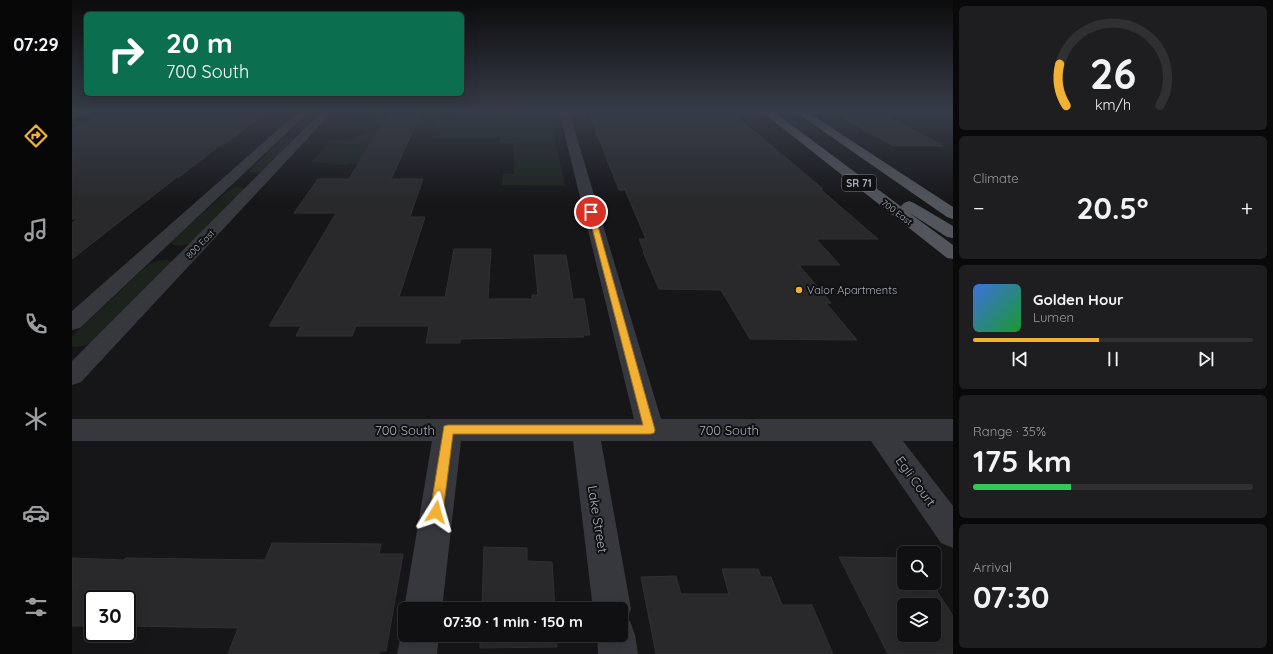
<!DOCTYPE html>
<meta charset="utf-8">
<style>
:root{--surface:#101012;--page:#1e1e20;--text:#f1f3f6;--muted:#9c9d9f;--line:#303032;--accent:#f2b134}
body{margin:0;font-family:Quicksand,sans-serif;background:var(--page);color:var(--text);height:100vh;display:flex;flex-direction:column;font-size:15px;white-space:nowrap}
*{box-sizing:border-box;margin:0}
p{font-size:13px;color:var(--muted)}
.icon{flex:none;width:22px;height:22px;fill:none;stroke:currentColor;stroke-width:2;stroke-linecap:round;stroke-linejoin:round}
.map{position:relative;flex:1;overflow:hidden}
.sheet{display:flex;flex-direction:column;gap:6px;padding:6px;background:#09090a;width:320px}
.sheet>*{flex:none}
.hud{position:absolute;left:12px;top:12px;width:380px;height:84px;border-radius:6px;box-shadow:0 4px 16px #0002,0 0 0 1px var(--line);background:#0b6e4f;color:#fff;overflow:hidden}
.controls{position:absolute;left:825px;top:546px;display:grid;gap:8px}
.controls a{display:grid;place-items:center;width:44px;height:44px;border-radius:6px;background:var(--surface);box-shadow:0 4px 16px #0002,0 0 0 1px var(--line);font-size:20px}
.speed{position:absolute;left:12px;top:590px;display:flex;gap:8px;font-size:20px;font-weight:700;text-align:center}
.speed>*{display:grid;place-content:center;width:52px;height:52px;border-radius:50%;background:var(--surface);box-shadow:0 4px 16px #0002,0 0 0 1px var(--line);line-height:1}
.speed .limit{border:2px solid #111;border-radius:6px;background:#fff;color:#111}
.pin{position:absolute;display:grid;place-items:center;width:34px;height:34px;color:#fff;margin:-17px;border:2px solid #fff;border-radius:50%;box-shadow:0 1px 4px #0007}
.me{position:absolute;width:44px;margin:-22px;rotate:8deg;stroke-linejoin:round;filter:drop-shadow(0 0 3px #0008)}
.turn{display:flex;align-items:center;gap:14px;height:84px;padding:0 16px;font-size:18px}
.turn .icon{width:52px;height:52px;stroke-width:2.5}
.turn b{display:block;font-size:28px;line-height:34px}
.big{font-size:30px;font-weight:700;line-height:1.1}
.sheet .card{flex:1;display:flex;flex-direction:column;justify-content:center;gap:6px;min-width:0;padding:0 14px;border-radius:6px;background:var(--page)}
.sheet .dial{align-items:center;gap:0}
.dial svg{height:104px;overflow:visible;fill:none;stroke:var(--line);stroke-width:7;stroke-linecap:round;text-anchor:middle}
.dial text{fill:var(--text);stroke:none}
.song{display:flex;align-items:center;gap:12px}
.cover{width:48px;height:48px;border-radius:6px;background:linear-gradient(135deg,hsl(220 70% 55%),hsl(130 70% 35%))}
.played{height:4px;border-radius:2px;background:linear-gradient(90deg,var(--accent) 45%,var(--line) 45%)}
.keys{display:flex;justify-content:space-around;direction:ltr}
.heat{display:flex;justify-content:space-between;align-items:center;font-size:22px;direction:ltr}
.charge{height:6px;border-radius:3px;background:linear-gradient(90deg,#34c759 35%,var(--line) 0)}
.trip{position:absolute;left:326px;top:602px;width:230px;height:40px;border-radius:6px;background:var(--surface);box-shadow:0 4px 16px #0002,0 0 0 1px var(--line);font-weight:700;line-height:40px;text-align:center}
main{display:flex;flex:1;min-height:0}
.tabs{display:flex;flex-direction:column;width:72px;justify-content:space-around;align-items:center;background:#060607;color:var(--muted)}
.tabs .icon{width:28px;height:28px}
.tabs .selected{color:var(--accent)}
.tabs b{font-size:18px;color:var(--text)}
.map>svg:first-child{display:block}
.green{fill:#1c231d}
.building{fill:#29292c;stroke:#303034;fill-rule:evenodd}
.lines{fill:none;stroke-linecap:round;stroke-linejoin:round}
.minor{fill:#37383d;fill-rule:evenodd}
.primary{fill:#53555c;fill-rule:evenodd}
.route{fill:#f2b134;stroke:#9d7322}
.poi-dot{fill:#f2b134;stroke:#111113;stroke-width:1.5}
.labels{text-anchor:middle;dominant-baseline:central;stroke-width:4;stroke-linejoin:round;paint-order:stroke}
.far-street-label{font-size:9px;fill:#a8adb8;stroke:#111113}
.shield{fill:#111113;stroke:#7b7e86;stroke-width:1}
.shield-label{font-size:10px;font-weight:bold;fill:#a8adb8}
.poi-label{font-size:11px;fill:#a8adb8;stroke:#111113;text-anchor:start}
.near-street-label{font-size:13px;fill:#a8adb8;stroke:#111113}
</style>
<main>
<nav class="tabs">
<b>07:29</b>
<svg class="icon selected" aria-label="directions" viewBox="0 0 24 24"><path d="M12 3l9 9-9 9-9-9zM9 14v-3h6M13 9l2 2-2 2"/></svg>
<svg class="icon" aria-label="music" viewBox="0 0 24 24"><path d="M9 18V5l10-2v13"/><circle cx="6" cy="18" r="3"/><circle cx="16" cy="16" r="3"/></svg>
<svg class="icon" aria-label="phone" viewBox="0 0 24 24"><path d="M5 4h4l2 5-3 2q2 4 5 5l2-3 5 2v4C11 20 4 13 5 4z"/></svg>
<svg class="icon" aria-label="climate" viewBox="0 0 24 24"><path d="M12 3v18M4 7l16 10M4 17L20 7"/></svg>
<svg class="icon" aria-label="car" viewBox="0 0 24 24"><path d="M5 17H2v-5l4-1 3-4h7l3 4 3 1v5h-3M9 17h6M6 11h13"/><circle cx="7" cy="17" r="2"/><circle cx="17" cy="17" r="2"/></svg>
<svg class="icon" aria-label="filters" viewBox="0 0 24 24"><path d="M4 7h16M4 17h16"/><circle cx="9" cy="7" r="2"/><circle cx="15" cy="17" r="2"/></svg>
</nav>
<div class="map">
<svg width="881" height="654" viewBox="0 0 881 654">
<rect width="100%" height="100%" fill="#161618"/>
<path class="green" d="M239,111h13l-20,20 -14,1z
M282,111h45l-16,13 -6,-1c-6,-7 -17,-7 -26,-8z
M339,117l71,3v2h49v-3h20l14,67 -63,-1 1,-11h11v-31h-14v-6h-69l4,-13h-28z
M308,129l-22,34 -15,2 -31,-3 18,-21 23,-3z
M218,138l5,2 -34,32 -7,1 -6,-1 32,-32z
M162,187l13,1 -52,54 -14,4 -8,-1 -2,-2 2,-3 52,-47z
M96,260l5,3 -82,81 -14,3 -5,-1v-10l76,-71 9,-4z"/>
<path class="building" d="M38,111h128l-2,1h14l-6,5h15l-37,29h-3l-40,31h-2l-105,82v-36l6,-4h-6v-90z
M327,111h23l-31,68h32l-13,38h15l-26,80h46l9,-48h37l-3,50h44v-4h6l-4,-40h32l7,44h11l6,36h-7l1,2 -124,2v4h-34l3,-17h-73l-4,10h-56l5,-10h-32l67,-113h-42l24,-34h31l40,-66h8z
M516,111h138l5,5h5l87,73h-3l58,50h-62l24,26h-41l32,38h-5l31,37 -107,-1 -29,-49 -62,-1 -16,-37h1l-5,-13h7l-21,-49h-6z
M759,111h46l67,35h-51z
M200,543l109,1 -2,10h24l-17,97h-7v3h-151l10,-26 -111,-2v-27h-34v27h-21v-68l52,2 2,-2 139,2z
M412,547l43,1v13l25,1 3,47h-73z
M767,557l65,1v25h28l21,33v38h-65zM832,605h30v30h-30z
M650,569h36l3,8h10l11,28h30l21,49h-177l-15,-77 35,-1 5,18h48z
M408,635h76l1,12 -77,1z"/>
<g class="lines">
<path class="minor" d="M4,111h14l-18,9v-7z
M227,111h11l-230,217 -8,2v-19z
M250,111h11l-252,271 -9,3v-24z
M487,111h10l92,308h292v22h-50l50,65v42l-12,-5 -70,-102h-270l30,168 -5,11 4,1 5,14 3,19h-40l-1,-19h24v-26h-28l-20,-168h-112l-19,168h-37v2l-1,-2 28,-168h-360v-22h562z
M333,625v10h34l-2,19h-40l4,-19z"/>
<path class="primary" d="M689,111h12l130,97 -2,-2 3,-3 5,-2 5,2 39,23v12l-6,-1 -39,-25 45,33v14l-6,-1z
M722,111h12l147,96v12l-6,-2z"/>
</g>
<linearGradient id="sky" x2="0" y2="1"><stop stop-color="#0c0c0d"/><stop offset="0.55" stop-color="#363c48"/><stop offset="1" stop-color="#363c48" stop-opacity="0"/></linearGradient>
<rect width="881" height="203" fill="url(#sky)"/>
<path class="route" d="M517,211l5,1 61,218 -1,3 -4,1h-197l-10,78 -2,4 -5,2 -4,-2 -2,-4 14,-86 4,-1h195l-55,-213z"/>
<circle class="poi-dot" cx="727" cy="290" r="4"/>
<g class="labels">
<g class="far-street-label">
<text transform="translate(825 212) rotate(37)">700 East</text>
<text transform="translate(128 244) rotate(-46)">800 East</text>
</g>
<rect class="shield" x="770" y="175" width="34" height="16" rx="3"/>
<g class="shield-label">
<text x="787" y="183">SR 71</text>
</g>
<g class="poi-label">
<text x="735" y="290">Valor Apartments</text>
</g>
<g class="near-street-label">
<text x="333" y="430">700 South</text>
<text x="657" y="430">700 South</text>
<text transform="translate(844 481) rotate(54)">Egli Court</text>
<text transform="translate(526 519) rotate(81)">Lake Street</text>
</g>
</g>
</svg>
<div class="controls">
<a><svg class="icon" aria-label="search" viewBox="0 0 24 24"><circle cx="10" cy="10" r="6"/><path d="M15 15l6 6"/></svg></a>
<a><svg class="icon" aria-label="layers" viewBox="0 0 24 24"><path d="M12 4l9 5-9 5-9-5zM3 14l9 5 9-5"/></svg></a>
</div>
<div class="speed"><div class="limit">30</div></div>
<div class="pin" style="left:519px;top:212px;background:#d93025"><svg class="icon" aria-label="arrive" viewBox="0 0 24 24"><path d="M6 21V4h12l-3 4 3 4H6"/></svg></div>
<svg class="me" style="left:364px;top:512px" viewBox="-20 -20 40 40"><path d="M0-17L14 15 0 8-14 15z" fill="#f2b134" stroke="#fff" stroke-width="4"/></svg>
<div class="trip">07:30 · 1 min · 150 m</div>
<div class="hud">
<div class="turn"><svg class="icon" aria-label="right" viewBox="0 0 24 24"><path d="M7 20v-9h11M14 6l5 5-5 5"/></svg><div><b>20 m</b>700 South</div></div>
</div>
</div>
<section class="sheet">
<div class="card dial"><svg viewBox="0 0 100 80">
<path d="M14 69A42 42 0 1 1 86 69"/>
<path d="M14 69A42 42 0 0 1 9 37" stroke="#f2b134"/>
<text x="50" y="56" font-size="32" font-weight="700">26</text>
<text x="50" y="72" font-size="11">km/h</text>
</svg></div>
<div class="card"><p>Climate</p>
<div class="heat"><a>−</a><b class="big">20.5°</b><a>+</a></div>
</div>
<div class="card">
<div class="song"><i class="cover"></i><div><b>Golden Hour</b><p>Lumen</p></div></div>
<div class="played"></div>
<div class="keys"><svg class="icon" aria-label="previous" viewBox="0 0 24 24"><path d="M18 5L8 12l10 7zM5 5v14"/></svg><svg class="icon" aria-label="pause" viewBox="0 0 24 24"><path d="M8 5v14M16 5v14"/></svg><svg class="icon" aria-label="next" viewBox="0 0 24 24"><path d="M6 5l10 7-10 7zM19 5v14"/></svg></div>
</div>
<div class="card"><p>Range · 35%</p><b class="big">175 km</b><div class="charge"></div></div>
<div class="card"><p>Arrival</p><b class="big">07:30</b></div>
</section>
</main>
